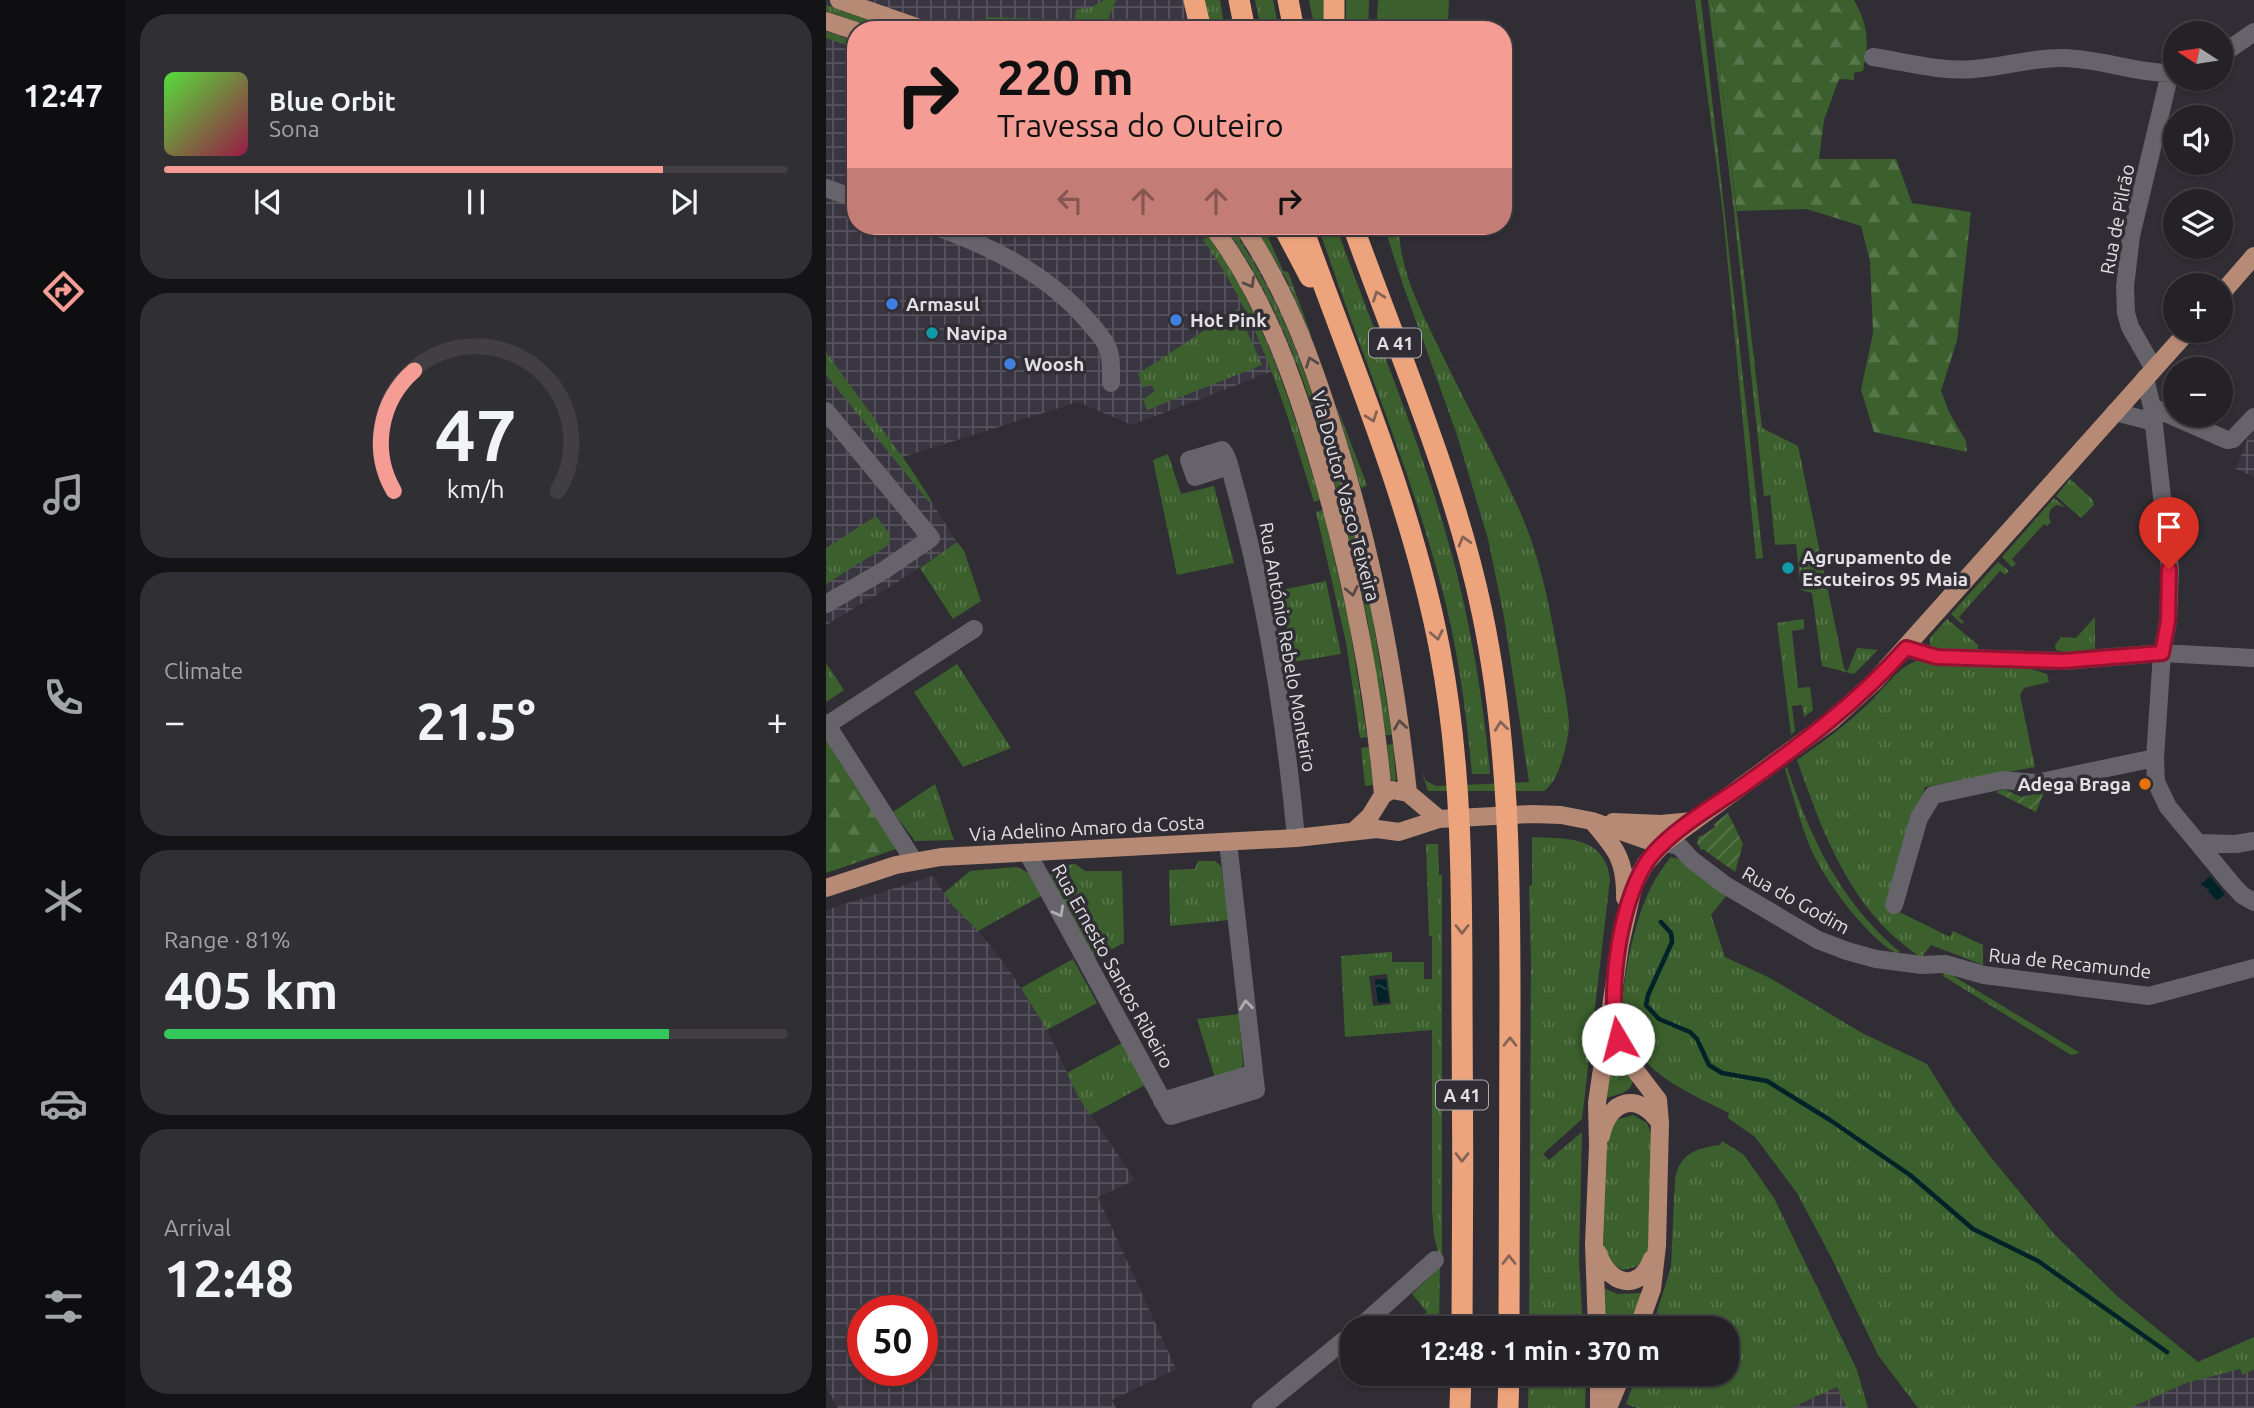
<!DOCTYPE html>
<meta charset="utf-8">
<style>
:root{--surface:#242227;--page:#302f33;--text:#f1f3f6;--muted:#a3a4a7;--line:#413f44;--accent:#f59c94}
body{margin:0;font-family:Ubuntu,sans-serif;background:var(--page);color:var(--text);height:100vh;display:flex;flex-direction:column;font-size:26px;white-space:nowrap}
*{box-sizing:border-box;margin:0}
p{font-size:23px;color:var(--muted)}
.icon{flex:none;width:38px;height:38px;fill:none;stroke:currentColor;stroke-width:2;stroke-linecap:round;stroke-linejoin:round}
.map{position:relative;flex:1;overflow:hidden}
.sheet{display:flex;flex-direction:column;gap:14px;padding:14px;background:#141315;width:700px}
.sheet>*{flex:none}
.banner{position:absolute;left:21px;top:21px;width:665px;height:214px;border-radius:28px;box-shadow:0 2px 5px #0004,0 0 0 2px var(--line);background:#f59c94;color:#111;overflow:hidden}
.needle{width:46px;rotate:282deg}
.tools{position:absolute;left:1337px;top:21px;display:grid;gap:14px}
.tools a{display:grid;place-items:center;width:70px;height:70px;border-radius:50%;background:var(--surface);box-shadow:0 2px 5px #0004,0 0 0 2px var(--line);font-size:35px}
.speed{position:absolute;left:21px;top:1295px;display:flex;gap:14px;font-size:35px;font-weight:700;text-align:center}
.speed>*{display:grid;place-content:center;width:91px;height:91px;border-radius:50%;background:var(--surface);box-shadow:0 2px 5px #0004,0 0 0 2px var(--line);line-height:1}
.speed .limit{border:10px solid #d22;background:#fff;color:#111}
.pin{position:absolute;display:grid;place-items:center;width:60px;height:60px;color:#fff;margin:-72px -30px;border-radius:50% 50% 50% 0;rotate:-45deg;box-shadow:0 0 7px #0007}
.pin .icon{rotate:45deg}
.me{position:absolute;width:77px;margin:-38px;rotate:352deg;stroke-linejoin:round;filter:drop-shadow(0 0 5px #0008)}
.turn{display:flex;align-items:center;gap:24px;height:147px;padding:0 35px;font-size:32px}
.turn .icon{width:91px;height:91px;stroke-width:2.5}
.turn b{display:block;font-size:49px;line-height:60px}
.lanes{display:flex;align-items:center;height:66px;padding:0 35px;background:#0003;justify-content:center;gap:35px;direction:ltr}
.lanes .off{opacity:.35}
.big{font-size:52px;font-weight:700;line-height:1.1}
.sheet .card{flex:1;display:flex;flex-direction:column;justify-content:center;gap:10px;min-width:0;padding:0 24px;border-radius:28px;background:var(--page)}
.sheet .dial{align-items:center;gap:0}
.dial svg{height:182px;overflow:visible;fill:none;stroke:var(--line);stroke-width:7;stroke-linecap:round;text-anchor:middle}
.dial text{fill:var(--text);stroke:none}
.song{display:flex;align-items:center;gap:21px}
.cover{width:84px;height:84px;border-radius:10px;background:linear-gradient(135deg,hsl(110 70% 55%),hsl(340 70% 35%))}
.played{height:7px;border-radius:4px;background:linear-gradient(90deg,var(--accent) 80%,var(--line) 80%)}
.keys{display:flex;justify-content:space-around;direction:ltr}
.heat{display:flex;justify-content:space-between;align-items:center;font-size:38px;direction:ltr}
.charge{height:10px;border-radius:5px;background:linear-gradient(90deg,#34c759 81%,var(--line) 0)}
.trip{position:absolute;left:514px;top:1316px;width:399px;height:70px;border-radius:28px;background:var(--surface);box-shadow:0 2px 5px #0004,0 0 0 2px var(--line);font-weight:700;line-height:70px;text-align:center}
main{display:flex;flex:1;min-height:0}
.tabs{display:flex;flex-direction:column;width:126px;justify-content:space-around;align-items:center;background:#0e0e10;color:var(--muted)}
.tabs .icon{width:49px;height:49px}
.tabs .active{color:var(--accent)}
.tabs b{font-size:32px;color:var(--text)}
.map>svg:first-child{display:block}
.industrial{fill:url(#industrial-grid);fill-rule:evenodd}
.grass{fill:url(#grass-tufts);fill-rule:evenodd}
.forest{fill:url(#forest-firs)}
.garden{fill:url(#garden-furrows)}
.pitch{fill:#3c602d}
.water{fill:url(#water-ripples)}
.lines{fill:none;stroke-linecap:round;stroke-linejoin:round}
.stream{stroke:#002329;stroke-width:4.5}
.minor{stroke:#66636a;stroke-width:18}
.major{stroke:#b78a75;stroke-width:18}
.highway{stroke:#eda47d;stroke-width:21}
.oneway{stroke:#584a48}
.oneway2{stroke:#856355}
.oneway3{stroke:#b0aeb3}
.route-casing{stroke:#92132f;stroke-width:18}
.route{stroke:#e11d48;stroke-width:12}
.shop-dot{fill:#3f7fe0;stroke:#302e34;stroke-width:2.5}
.culture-dot{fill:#0f9aa8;stroke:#302e34;stroke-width:2.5}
.food-dot{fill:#e8710a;stroke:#302e34;stroke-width:2.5}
.labels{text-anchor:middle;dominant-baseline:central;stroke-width:7;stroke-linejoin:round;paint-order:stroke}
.shield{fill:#302e34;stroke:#acabaf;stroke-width:2}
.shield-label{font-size:18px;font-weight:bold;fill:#e1e0e4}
.street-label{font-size:19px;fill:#e1e0e4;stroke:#302e34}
.poi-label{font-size:19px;font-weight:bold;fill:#e1e0e4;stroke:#302e34;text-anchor:start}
</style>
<main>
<nav class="tabs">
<b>12:47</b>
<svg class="icon active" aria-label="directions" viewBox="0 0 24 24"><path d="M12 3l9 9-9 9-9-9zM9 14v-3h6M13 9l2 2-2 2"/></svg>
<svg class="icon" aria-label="music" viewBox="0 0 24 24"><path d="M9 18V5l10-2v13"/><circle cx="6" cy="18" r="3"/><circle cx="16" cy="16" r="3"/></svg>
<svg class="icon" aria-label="phone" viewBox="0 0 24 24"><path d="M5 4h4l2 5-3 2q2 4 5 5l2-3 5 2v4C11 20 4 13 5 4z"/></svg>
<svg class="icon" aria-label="climate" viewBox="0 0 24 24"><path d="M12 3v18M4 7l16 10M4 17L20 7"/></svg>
<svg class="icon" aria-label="car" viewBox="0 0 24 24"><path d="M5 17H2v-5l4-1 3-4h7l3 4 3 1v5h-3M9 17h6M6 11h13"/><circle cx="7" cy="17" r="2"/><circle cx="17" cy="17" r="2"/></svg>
<svg class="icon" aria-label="filters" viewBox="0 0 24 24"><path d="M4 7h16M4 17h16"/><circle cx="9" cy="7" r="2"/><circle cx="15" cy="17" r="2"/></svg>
</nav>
<section class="sheet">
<div class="card">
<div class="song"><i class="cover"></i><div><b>Blue Orbit</b><p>Sona</p></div></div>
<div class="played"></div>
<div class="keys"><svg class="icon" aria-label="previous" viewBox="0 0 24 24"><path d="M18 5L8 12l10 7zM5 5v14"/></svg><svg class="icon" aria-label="pause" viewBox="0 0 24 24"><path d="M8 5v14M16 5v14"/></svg><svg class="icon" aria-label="next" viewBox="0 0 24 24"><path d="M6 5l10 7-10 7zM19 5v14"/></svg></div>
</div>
<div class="card dial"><svg viewBox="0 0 100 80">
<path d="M14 69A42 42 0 1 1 86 69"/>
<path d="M14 69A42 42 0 0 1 23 16" stroke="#f59c94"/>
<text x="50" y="56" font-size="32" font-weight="700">47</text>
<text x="50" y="72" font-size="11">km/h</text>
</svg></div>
<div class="card"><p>Climate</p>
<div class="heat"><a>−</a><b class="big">21.5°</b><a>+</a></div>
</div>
<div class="card"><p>Range · 81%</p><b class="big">405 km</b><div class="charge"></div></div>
<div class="card"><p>Arrival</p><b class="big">12:48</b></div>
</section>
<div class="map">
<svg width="1428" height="1408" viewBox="0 0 1428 1408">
<defs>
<pattern id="industrial-grid" width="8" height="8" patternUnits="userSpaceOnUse" patternTransform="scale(1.75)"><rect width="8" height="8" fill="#3a3641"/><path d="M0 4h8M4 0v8" fill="none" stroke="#56535c"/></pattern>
<pattern id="grass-tufts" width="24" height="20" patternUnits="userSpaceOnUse" patternTransform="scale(1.75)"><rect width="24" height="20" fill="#3c602d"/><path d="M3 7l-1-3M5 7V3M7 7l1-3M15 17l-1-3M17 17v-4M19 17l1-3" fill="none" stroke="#58764b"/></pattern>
<pattern id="forest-firs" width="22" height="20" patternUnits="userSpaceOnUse" patternTransform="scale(1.75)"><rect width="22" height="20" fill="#3c602d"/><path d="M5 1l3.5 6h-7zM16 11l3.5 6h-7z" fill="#58764b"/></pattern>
<pattern id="garden-furrows" width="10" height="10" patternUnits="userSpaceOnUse" patternTransform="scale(1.75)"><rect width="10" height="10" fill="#3c602d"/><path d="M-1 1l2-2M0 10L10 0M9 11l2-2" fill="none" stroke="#58764b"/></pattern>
<pattern id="water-ripples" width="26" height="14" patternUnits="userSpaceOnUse" patternTransform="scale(1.75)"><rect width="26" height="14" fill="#002329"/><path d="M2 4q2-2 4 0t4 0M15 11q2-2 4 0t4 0" fill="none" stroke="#254348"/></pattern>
</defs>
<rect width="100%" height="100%" fill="#302e34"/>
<path class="industrial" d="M0,0h358l9,30h-337v196h407l20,45 5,1 30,82 -186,71 -54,-23 -175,55 54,85 -64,43 -67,40z
M1428,431v46l-18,-8 14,-37z
M107,876l19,29 26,26 30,37 39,62 32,68 56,82 -37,17 78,172 -64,31 4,8h-278l-12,-21v-477zM37,1311h59v59h-59z
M1428,1337v71h-158l134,-60z
M1011,1387l10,21h-56z"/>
<path class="grass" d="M278,0h12l-12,30h-104l-16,-6 2,-7 89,3 1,-11 14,-1z
M375,0h19l5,30h-17z
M429,0h18l6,30h-18z
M483,0h14l1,30h-9z
M520,0h23l-1,30h-22z
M869,0h6l62,558 -7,1 -33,-345z
M882,0h4l50,428 36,18 46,222 3,4 10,-24 21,2 -24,24 -32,-8 -10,-73 -11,-3 -5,-46 -21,1 -5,-50 -6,1 -30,-284z
M0,5l57,20 -2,5 -55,-19z
M0,31l30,11v6l-30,-10z
M398,226h6c57,81 86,173 113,268l-5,1c-26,-94 -55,-190 -114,-269z
M428,226h9l20,45 5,1 24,66 -26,-60z
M492,226h18c41,115 91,229 121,348 16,65 27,133 33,200h-18c-6,-63 -14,-127 -31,-189 -33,-123 -83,-239 -123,-359z
M558,226h15c0,44 22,85 41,124 25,53 54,104 78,157 26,57 35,119 46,180 2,12 4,24 5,36 0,17 -10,59 -25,68h-116l-6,-19 4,9 10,5 93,-4 -25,-165 -16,-78 -31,-104 -55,-153z
M382,236c57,79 84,171 112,264l-6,2c-28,-92 -54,-184 -111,-262z
M411,309l25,56 -115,45 -4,-11 12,-8 -4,-7 -8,4 -5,-14z
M0,352l85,117 20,31 -2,2 -103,-127z
M510,404l29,76 2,6 -6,2z
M342,454l13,40 33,-8 20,77 -57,12 -24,-115z
M1244,479l23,21 1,5 -13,13 -25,-22z
M1228,498l11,9 -8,-2c-8,3 -10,10 -6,17l-4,4 -3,-2 -32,35 4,5 -4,3 -10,-10z
M520,504l23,94 23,137h-6l-19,-117 -26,-113z
M497,510l26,112 18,115 -7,1 -14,-96 -30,-130z
M50,516l13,17 1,11 -64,40v-36z
M131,542l7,9 17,50 -28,18 -33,-51z
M1172,562l11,9 -4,4 -5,-4 -41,46 5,5 -2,2 -11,-10z
M500,581l15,73 -48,8 -12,-72z
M1269,617v32l-32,3 -7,-2 -1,-5 6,-8 15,1z
M978,619v10l-12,2 6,57 12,-1 3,23 -9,7 -2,-12 -10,1 3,25 -4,4 -14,-112z
M1121,619l31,26v7l-38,1 -10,-7v-8z
M1090,661l115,8 16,5 2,8 -25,6 -4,7 15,72 -110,20 -36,120 61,30 3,-6 30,14v20l-52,-20 -10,13c-10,-8 -21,-16 -30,-24 -49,-47 -72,-112 -94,-174 25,-17 48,-35 70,-55 15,-14 30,-37 49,-44z
M0,663l18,27 -18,12z
M131,664l54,84 -48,19 -49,-75z
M567,744l3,35 -2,3 -3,-3 -4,-34z
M543,747l4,38 -8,1 -4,-38z
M961,767c23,71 54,136 113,185l-7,3 1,-3c-30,-18 -70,-73 -84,-105 -10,-25 -17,-52 -25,-78z
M109,784l19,56 -39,1 -22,-29z
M706,837c35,2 72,-2 78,42l-28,240 -39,35 6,6 33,-28 -3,130 4,66h-54l2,-367 -2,-75 3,-1z
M600,844h12l1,31h3v384l-2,1 -1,68h-30l18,-16 -15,-18 22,-21 6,-14 -6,-23 -2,-26v-180l-87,7 -4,-81 51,-4v10h32v17h8v-43h-3zM561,974l4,30 -18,2 -4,-30z
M845,857l8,2 48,36 -16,20 14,42 45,21 92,55 65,31 26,42 36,49 65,79 64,63 80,65 56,-25v32l-11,6 -3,-6 -54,14 -56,25h-212l-40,-53 -48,-100 -33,-62 -42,-56 -27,-19 1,-5c-35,-18 -79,-35 -97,-71l-6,3c-2,-7 -5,-14 -6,-22 -1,-12 2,-26 4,-38 7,-44 17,-93 47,-128z
M372,861h17l6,5 8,54 -59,6 -1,-56 26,-1z
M249,864l10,7h37l2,72 -30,15 -45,-83 5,-9z
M191,867l12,6 12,23 -63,35 -26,-26 -8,-12 26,-22z
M247,959l24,44 -50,27 -26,-42z
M1119,971l135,82 -9,2 -128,-79z
M413,1014l4,51 -3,4 -25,9 -18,-59z
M296,1043l23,42 -55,30 -11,-17 -12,-25z
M793,1062l14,18c-2,14 -16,14 -27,18l2,-35z
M807,1115l14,8 5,13 -4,116 -10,14 -15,4 -14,-8 -6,-15 3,-109 10,-18z
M896,1141l22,14 30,43 83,172 11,38h-21l-10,-21 -46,21h-154l-11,-4 11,-30h90v-46h-75l19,-61 4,-88c5,-26 22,-31 45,-34z
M778,1288l13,6 25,-1 -12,35h-27z
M703,1374h57l-1,34h-57z"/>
<path class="forest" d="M886,0h142c15,27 15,42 9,71l-9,2v7l-15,-1 -15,41 -5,39h77l16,44 59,9 -14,128 -16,51 8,21 17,29 1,11 -93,-20 -13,-42 12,-57 -3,-72 -9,-35 -54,-17 -70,2z
M0,736l73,112 -73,25z"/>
<path class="garden" d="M1178,789l17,8 23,-5 -8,20 -40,-20z
M902,813l15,31 -8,28 -32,-23 -2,1 -4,-7 2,-7h3l13,-9 -1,-3z"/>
<path class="pitch" d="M552,0h71l-1,24 -71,-4z"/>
<path class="water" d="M1384,876l15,18 -8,7 -13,-15 -4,-1z
M560,979l3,23 -11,1 -3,-23z"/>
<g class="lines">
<path class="stream" d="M835,922l10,11 1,9 -24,53 -2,10 13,14 31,13 7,7 12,26 13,8 45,8 63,39 80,55 63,54 65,32 129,91"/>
<path class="minor" d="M1395,55l33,-23
M1047,57c33,5 68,15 101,12 30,-2 60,-12 90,-11 38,1 74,16 111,15
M0,188l30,11
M107,226c56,19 114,48 154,94 7,8 15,16 20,26 5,11 4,24 4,37
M1328,369l-24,-42 -4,-14 -1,-26 6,-51 39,-163
M1319,378l7,29 18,162 -2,52 -6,32 -7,105 1,24 12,25 30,36 33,40 11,12 12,7
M1326,407l75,33 6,-1 21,-22
M0,411l105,127 -48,33 -57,33
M1289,412l39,10
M403,466l-34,11 -6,-17 33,-10c7,8 9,23 12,33 32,116 51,235 62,355
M1080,648l31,9 92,3 34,1 99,-8 92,5
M838,843l15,3 13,14 33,25 93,55 29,11 29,8 46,6 23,-1 39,11 165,21 105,-28
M1372,843l38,1 18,-3
M201,852l144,264 85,-26 -28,-248
M88,861l-87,-136 147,-96
M1068,905l25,-87 14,-23 70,-15 33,3 119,-25
M336,1101l92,-28
M533,1328l76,-68
M435,1408l92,-75"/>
<path class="major" d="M13,0l86,30
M0,21l30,10
M386,226c54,72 83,155 108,241 31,107 53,217 63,328
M417,226c43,63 69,134 92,208 37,117 60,236 73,359
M1395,294l33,-38
M766,821c24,28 34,39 33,77
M787,822l48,2 32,-3
M528,831l16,-15 13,-21 9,-5 16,3 31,26
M0,888l70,-23 45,-8 355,-19 81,-9 22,3 40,-13 93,-5 29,1 31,6 54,19 18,3
M788,1015l9,39 35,46 2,23 -3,123 -5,43 -14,39
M775,1136c8,-37 37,-45 59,-13
M772,1253c10,31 41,41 54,6
M771,1328l-3,-84 4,-98 -1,-43 23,-158 14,-61 12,-21 18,-20 167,-122 44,-40 313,-350
M773,1408v-34
M782,1408l14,-34"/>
<path class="highway" d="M368,0l7,30
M413,0l6,30
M462,0l6,30
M508,0v30
M457,226l27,51
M476,226c50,140 110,278 138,425 22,115 22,232 22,349 1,109 1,219 0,328
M527,226c45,125 102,256 129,386 27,128 28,258 28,388 0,110 0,219 -1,328
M634,1408l1,-34
M682,1408l1,-34"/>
</g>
<defs><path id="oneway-chevron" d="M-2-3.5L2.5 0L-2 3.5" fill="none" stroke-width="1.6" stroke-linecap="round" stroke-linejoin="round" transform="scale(1.75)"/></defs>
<g class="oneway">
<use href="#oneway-chevron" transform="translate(424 283) rotate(61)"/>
<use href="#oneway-chevron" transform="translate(485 362) rotate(-110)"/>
<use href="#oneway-chevron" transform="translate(526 591) rotate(78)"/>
<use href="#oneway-chevron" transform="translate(574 725) rotate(-98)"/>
</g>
<g class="oneway2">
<use href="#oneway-chevron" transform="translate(552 296) rotate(-110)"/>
<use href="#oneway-chevron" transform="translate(546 417) rotate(70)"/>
<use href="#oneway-chevron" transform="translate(638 541) rotate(-106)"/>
<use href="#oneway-chevron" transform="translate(611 635) rotate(79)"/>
<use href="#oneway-chevron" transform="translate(675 726) rotate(-97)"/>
<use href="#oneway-chevron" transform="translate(636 929) rotate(90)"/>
<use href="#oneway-chevron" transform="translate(684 1042) rotate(-90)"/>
<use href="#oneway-chevron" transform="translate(636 1157) rotate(90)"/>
<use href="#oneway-chevron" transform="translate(683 1260) rotate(-90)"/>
</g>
<g class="oneway3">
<use href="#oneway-chevron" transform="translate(233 912) rotate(61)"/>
<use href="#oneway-chevron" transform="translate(420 1005) rotate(-96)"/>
</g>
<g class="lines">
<defs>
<path id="route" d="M792,1039c-12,-45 3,-148 34,-184 24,-28 62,-49 92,-70 60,-43 113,-82 162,-137l31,9 92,3 34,1 99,-8 6,-32 1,-52"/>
</defs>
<use href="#route" class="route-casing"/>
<use href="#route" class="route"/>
</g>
<g class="shop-dot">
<circle cx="66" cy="304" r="7"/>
<circle cx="350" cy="320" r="7"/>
<circle cx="184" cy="364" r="7"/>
</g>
<g class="culture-dot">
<circle cx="106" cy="333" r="7"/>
<circle cx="962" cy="568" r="7"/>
</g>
<circle class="food-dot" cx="1319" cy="784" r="7"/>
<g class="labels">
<g class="shield">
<rect x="543" y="328.5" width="52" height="29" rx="5"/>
<rect x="610" y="1080.5" width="52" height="29" rx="5"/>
</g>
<g class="shield-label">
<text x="569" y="343">A 41</text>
<text x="636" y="1095">A 41</text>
</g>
<g class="street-label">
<text transform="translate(1291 219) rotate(-79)">Rua de Pilrão</text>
<text transform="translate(520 496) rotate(75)">Via Doutor Vasco Teixeira</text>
<text transform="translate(462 647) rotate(80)">Rua António Rebelo Monteiro</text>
<text transform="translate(261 828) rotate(-3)">Via Adelino Amaro da Costa</text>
<text transform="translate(970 900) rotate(29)">Rua do Godim</text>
<text transform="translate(1244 963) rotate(6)">Rua de Recamunde</text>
<text transform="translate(287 966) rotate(61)">Rua Ernesto Santos Ribeiro</text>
</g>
<g class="poi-label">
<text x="80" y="304">Armasul</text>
<text x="364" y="320">Hot Pink</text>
<text x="120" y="333">Navipa</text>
<text x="198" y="364">Woosh</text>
<text x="976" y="557">Agrupamento de<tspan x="976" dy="22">Escuteiros 95 Maia</tspan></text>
<text x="1305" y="784" text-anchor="end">Adega Braga</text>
</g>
</g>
</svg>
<div class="tools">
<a><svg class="needle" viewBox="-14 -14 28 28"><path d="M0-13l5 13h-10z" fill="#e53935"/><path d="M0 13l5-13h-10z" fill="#a3a4a7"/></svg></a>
<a><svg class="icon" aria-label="sound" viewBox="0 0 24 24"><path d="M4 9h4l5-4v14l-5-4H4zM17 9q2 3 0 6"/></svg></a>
<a><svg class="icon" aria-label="layers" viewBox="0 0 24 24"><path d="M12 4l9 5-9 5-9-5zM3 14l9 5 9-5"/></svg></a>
<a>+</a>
<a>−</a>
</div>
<div class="speed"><div class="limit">50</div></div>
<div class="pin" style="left:1343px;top:569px;background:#d93025"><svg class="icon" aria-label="arrive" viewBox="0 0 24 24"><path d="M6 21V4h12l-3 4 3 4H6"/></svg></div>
<svg class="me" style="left:792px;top:1039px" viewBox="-20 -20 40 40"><circle r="19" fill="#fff"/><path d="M0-13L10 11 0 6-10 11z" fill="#e11d48"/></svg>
<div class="trip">12:48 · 1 min · 370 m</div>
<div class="banner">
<div class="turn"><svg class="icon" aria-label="right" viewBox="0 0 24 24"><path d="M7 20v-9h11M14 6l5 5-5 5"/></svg><div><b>220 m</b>Travessa do Outeiro</div></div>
<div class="lanes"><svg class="icon off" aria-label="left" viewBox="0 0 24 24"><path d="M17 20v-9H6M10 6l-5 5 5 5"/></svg><svg class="icon off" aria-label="ahead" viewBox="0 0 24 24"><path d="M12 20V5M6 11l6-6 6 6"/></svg><svg class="icon off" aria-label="ahead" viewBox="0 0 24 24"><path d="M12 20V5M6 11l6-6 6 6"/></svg><svg class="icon" aria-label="right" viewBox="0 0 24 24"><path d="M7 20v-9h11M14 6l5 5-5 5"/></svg></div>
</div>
</div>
</main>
